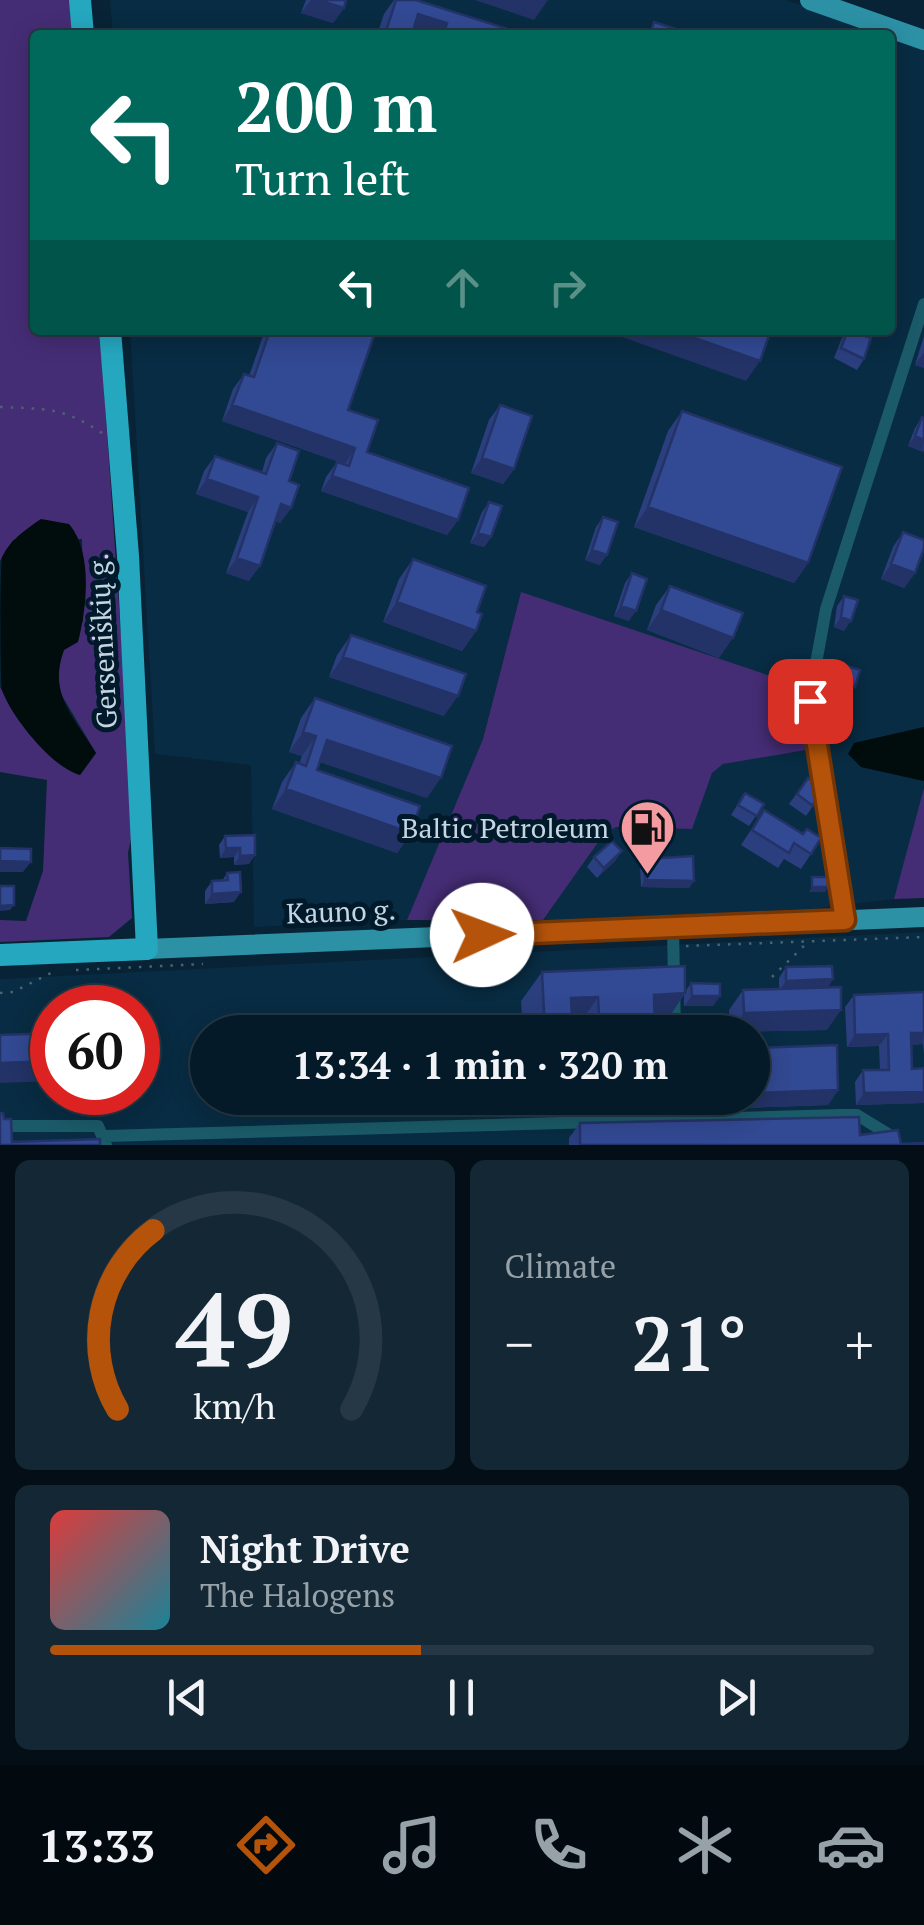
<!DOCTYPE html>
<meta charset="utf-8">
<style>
:root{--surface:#051a28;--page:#132734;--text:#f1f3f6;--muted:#97a1a8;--line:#263845;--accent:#b45309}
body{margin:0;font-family:"PT Serif",serif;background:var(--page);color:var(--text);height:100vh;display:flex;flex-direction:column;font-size:38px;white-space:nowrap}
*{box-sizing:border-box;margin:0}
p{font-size:32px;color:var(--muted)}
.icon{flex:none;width:55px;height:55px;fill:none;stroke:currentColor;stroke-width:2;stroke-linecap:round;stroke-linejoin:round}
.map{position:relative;height:1145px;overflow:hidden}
.panel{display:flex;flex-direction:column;gap:15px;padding:15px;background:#030e16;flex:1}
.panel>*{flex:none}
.hud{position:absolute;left:30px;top:30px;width:865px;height:305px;border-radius:10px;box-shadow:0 5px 25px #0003,0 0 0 2px var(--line);background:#00695c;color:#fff;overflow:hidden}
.speed{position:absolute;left:30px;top:985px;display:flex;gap:20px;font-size:50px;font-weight:700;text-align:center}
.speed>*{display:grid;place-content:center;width:130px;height:130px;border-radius:50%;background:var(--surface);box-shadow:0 5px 25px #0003,0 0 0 2px var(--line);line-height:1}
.speed .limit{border:15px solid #d22;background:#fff;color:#111}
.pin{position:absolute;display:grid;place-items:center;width:85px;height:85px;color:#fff;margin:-42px;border-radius:20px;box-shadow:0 5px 15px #0006}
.me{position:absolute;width:110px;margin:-55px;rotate:88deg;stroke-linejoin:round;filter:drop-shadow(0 0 8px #0008)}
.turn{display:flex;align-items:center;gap:35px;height:210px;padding:0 40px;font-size:45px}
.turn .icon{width:130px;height:130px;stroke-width:2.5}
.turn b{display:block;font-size:70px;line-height:85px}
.lanes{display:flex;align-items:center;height:95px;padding:0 40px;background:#0003;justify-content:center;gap:50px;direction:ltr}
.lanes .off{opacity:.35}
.big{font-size:75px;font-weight:800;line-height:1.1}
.panel .widget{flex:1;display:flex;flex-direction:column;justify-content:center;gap:15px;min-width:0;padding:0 35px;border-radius:15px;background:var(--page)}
.panel .dial{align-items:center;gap:0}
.dial svg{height:260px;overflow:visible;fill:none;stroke:var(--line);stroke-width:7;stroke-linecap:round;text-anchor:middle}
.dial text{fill:var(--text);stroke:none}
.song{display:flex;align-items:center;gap:30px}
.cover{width:120px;height:120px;border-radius:15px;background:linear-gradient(135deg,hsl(0 70% 55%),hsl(190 70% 35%))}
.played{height:10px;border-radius:5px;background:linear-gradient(90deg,var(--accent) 45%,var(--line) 45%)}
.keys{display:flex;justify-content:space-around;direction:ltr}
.heat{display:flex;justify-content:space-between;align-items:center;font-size:55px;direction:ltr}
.panel .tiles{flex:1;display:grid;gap:15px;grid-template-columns:1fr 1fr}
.widget:last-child{grid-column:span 2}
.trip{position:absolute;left:190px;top:1015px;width:580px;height:100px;border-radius:50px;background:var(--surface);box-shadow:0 5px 25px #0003,0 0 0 2px var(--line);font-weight:800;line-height:100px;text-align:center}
.tabs{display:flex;height:160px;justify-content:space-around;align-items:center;background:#020a10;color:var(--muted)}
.tabs .icon{width:70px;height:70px}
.tabs .selected{color:var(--accent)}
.tabs b{font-size:45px;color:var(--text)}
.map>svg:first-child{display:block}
.built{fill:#082c43;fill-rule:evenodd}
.green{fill:#452d75}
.water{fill:#000d0c}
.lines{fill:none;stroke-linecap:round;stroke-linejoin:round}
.path{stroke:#4b6373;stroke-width:2.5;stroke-dasharray:2.5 8;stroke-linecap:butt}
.street{stroke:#1b5b69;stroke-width:12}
.primary{stroke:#2d91a6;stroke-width:20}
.highway{stroke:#25a7c0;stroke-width:22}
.wall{fill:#2b3f7e}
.shaded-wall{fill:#233367}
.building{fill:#324993;stroke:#233367;stroke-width:2.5}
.route-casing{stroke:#753606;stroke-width:25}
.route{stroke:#b45309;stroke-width:18}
.labels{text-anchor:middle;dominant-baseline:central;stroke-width:10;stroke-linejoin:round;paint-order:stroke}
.street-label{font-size:28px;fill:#c5d5e1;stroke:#001a2b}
.poi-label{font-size:28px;fill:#c5d5e1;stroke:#001a2b;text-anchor:end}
</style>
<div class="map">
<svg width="924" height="1145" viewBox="0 0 924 1145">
<rect width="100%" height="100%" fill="#072335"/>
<path class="built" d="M110,0h676l101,35h-774z
M890,36l34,12v679l-70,16 7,24 63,14 -2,28 -28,90 -82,10 -269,11 61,-86 12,-7 75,2 21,-56 11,-10 82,-13 -284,-158 -38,147 -76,181 -153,7 -3,-162 -96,-11 -25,-424h760z
M924,932v213h-924v-166zM52,1008h86v84h-86zM208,1032h544v66h-544z"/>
<path class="green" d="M0,0h71l3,35h-39v295h65l34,495 -6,28 4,65 -23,19 -109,5v-22l26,1 17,-50 4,-91 -47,-8v-85c17,30 46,78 80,88l16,-22 -38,-64 -3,-15 9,-24 19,-29 -1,-82 -69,1 -13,21z
M521,592l279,94 6,64 -83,14 -11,9 -20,56 -76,-2 -12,7 -61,86h-136l76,-181z
M924,788v110l-30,1z"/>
<path class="water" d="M41,519l28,5c24,28 18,83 9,118l-14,8c-16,44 9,66 32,103l-16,22c-29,-9 -68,-57 -78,-85 -2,-15 -2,-119 0,-133 8,-17 23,-27 39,-38z
M924,727v54l-63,-14 -13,-13 6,-11z"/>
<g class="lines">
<path class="path" d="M0,407c45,2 63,0 102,26
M686,946l238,-9
M76,970l127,-6
M772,977l36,-35
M0,993l13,-1 40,-20"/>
<path class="street" d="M845,920l-36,-219 17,-92 98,-305
M673,927l2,105
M675,1098l1,21
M0,1126h98l8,19
M105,1136l735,-21h17l36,22"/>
<path class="primary" d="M810,0l114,40
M147,949l777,-32"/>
<path class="highway" d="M80,0l3,35
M0,955l147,-6 -19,-393 -18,-226"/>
</g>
<path class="wall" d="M306,0h40l-2,8 -11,15 -32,-10z
M394,0h22l97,35h-136l7,-21z
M265,330h111l-28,80 19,42 91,68 -11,15 -126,-44 5,-14 11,-15 8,2 -123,-43 11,-32 11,-15 5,2z
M847,330l17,29 -7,11 -23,-12 7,-18z
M924,336v32l-9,-3z
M500,405l14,64 -11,15 -32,-11 18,-53z
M682,411l126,152 -14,20 -160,-56 34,-96z
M922,417l2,1v32l-1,2 -15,-6 7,-18z
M277,443l12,38 2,27 -11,15 -5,-2 -26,60 -23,-8 22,-61 -52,-18 8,-23 11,-15 47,16 4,-14z
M489,502l2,35 -7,10 -14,-4 12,-31z
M603,517l-3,48 -15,-5 11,-33z
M903,532l12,41 -11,15 -23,-9 12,-32z
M413,559l64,53 -1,19 -14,20 -79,-29 16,-43z
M632,573l-3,48 -15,-5 11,-33z
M670,586l49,72 -72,-28 9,-25z
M844,596v35l-10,-4 3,-21z
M351,635l93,81 -115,-39 8,-22z
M837,663l11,34 -23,-7 5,-17z
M315,698l112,100 -107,-36 -3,8 94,63 -14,20 -125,-44 10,-27 14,-20 3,2 3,-8 -13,-4 12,-34z
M808,778l5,28 -7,10 -17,-12z
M745,793l19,11 -15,22 -18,-11z
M764,810l47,44 -10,15 -17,-10 -6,9 -37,-23z
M255,835l-6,29 -15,1v-8l-14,1 -1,-13 6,-9z
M622,851l-7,10 -18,17 -10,-11 7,-10z
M645,859l49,22 -5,7 -48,-1 -1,-21z
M227,873l7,29 -29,2v-13l7,-10h10z
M786,967l47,12 -6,9v42l-97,2 -1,-22 14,-20 36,-1v-11z
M542,972l143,20 6,-9 29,13 -7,10h-29v-11l-19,28h-10v9h-77v-6h-6l1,6h-50l-2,-31z
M924,992v63l-1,-11 -12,1 1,24 12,-1v35l-68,2 -1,-23 8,-12h17l-1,-24 -32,1 -2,-40 9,-12z
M838,1090l-10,15 -120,4 -1,-11h45z
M580,1123l280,12 41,9 23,1h-355v-7z"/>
<path class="shaded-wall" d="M311,0h7l26,8 -11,15 -32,-10z
M475,0h73l-14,20z
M418,14l29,9 -9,12h-31z
M609,330h63l88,31 -14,20 -138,-49z
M924,352v16l-9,-3z
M232,405l123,43 -10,16 -123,-43z
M915,436l9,4 -1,12 -15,-6z
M482,458l32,11 -11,15 -32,-11z
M332,476l126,44 -11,15 -126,-44z
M207,479l51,18 -10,15 -52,-18z
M281,504l10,4 -11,15 -9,-4z
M648,507l160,56 -14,20 -160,-56z
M478,533l13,4 -7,10 -14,-4z
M592,550l15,5 -7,10 -15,-5z
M237,558l23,8 -11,15 -23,-8z
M891,564l24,9 -11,15 -23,-9z
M397,602l79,29 -14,20 -79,-29z
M621,606l15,5 -7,10 -15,-5z
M661,610l72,28 -14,20 -72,-28z
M841,617l10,4 -7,10 -10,-4z
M343,657l115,39 -14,20 -115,-39z
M832,680l23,7 -7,10 -23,-7z
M303,732l13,4 -14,20 -13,-4z
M327,740l114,38 -14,20 -114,-38z
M286,789l125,44 -14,20 -125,-44z
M226,848h14l-6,9 -14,1z
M622,851l-7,10 -18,17 7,-10z
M255,855l-6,9 -15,1 6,-9z
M0,861l31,1 -8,10h-23z
M645,880l49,1 -5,7 -48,-1z
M812,887h16l-3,5h-16z
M241,892l-7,10 -29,2 7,-10z
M14,905l-4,5 -10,1v-5z
M833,979l-7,10 -47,2 7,-10z
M685,993l-20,30 -32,1 21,-29z
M692,996h28l-7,10h-29z
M598,997l-20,29 -27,1 20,-29z
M841,1010l-14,20 -97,2 14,-19z
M911,1033h13l-1,11 -21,1z
M888,1034l-9,12 -32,1 8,-12z
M52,1061v20l-52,2v-20z
M838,1090l-10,15 -120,4 8,-11h36v-5z
M924,1092v11l-68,2 8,-12z"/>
<path class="building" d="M318,0h28l-2,8z
M396,0h20l98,31 -1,4h-70l4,-12 -29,-9 -6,21h-15l-11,-4z
M654,22l22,7 -2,6h-24z
M270,330h106l-28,80 30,10 -11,32 102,36 -11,32 -126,-44 5,-14 12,4 6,-18 -123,-43 12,-31 10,3z
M672,330h99l-11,31z
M848,330l23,8 -7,21 -23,-11z
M500,405l32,11 -18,53 -32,-11z
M682,411l160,56 -34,96 -160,-56z
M922,417l2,1v22l-9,-4z
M277,443l22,8 -10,30 10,4 -8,23 -10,-4 -21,62 -23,-8 21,-61 -51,-18 8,-23 51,18z
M489,502l13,4 -11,31 -13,-4z
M603,517l15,5 -11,33 -15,-5z
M903,532l21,8v8l-9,25 -24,-9z
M413,559l73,27 -9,26 5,2 -6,17 -79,-29z
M632,573l15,6 -11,32 -15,-5z
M670,586l73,27 -10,25 -72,-28z
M844,596l14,4 -7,21 -10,-4z
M351,635l115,39 -8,22 -115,-39z
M837,663l23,7 -5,17 -23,-7z
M315,698l137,48 -11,32 -114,-38 -10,30 103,36 -9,27 -125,-44 10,-27 10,4 10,-30 -13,-4z
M808,778l11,8 -6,20 -16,-12z
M745,793l19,11 -7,12 -19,-11z
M764,810l39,24 4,-5 14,9 -10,16 -17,-11 -5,10 -37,-23z
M255,835v20l-15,1v-8h-14l-1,-12z
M612,841l10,10 -18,17 -10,-11z
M0,848l31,1v13l-31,-1z
M693,856l1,25 -49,-1v-21z
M240,872l1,20 -29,2v-13l16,-1 -1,-7z
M812,877h16v10h-16z
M0,886h14v19l-14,1z
M685,966v27l-31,2 1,37h-55l-2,-35 -27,1 2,34h-28l-3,-60z
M832,966l1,13 -47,2v-14z
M691,983l29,1v12h-28z
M841,987v23l-97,3 -1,-23z
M924,992v41h-13l1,36 12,-1v24l-60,1 -1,-23h26l-1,-36 -33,1 -1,-40z
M52,1033v28l-52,2v-28z
M837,1045l1,45 -86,3v-45z
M0,1113h3l1,6h7l1,23 88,-3v6h-100z
M859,1117l1,18 38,-5 3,14 23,-1v2h-344v-22z"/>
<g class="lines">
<defs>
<path id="route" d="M482,935l363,-15 -35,-219"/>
</defs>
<use href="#route" class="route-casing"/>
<use href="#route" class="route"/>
</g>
<defs>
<symbol id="fuel-pin" viewBox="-11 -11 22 30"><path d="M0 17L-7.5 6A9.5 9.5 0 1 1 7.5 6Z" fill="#f49aa1" stroke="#001a2b"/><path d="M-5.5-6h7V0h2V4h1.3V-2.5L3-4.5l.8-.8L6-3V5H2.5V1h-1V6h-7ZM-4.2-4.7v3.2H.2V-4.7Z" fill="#111"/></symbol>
</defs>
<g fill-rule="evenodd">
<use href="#fuel-pin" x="616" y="796" width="63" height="86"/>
</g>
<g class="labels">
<g class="street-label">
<text transform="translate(102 641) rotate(-93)">Gerseniškių g.</text>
<text transform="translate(341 911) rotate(-2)">Kauno g.</text>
</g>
<g class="poi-label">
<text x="609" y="827">Baltic Petroleum</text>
</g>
</g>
</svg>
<div class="speed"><div class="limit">60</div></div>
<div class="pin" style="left:810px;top:701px;background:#d93025"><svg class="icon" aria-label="arrive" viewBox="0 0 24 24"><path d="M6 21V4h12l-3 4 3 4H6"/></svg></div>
<svg class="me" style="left:482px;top:935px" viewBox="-20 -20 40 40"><circle r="19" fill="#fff"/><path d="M0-13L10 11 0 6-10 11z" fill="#b45309"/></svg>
<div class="trip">13:34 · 1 min · 320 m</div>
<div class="hud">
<div class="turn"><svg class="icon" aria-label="left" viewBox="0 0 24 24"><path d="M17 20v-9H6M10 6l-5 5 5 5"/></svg><div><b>200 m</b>Turn left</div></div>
<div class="lanes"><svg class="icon" aria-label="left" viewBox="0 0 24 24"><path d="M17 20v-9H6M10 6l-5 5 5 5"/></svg><svg class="icon off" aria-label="ahead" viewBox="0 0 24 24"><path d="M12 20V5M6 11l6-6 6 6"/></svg><svg class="icon off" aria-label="right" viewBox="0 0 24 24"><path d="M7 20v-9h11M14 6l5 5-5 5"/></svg></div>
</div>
</div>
<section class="panel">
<div class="tiles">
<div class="widget dial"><svg viewBox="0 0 100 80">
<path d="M14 69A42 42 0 1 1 86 69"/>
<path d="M14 69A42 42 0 0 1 25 14" stroke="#b45309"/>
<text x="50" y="56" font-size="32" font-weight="700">49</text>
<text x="50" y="72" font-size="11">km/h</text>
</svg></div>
<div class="widget"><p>Climate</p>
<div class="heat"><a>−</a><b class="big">21°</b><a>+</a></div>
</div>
<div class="widget">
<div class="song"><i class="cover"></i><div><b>Night Drive</b><p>The Halogens</p></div></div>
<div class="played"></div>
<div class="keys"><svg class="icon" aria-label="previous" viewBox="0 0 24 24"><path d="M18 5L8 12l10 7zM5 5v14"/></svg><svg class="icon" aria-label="pause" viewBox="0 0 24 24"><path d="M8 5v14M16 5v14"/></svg><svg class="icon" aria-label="next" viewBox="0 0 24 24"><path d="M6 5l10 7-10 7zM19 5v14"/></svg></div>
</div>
</div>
</section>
<nav class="tabs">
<b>13:33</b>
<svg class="icon selected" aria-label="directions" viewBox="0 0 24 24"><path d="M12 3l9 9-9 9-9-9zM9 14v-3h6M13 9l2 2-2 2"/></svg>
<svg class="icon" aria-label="music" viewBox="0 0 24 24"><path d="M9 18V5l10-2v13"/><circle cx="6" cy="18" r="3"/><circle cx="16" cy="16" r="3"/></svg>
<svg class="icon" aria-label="phone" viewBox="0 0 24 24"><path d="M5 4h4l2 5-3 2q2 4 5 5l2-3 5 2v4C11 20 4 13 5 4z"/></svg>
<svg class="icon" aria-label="climate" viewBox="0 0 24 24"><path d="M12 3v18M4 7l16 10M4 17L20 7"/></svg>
<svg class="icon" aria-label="car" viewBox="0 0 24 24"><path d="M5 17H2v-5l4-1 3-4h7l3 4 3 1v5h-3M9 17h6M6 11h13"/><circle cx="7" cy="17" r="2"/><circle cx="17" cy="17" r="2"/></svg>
</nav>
